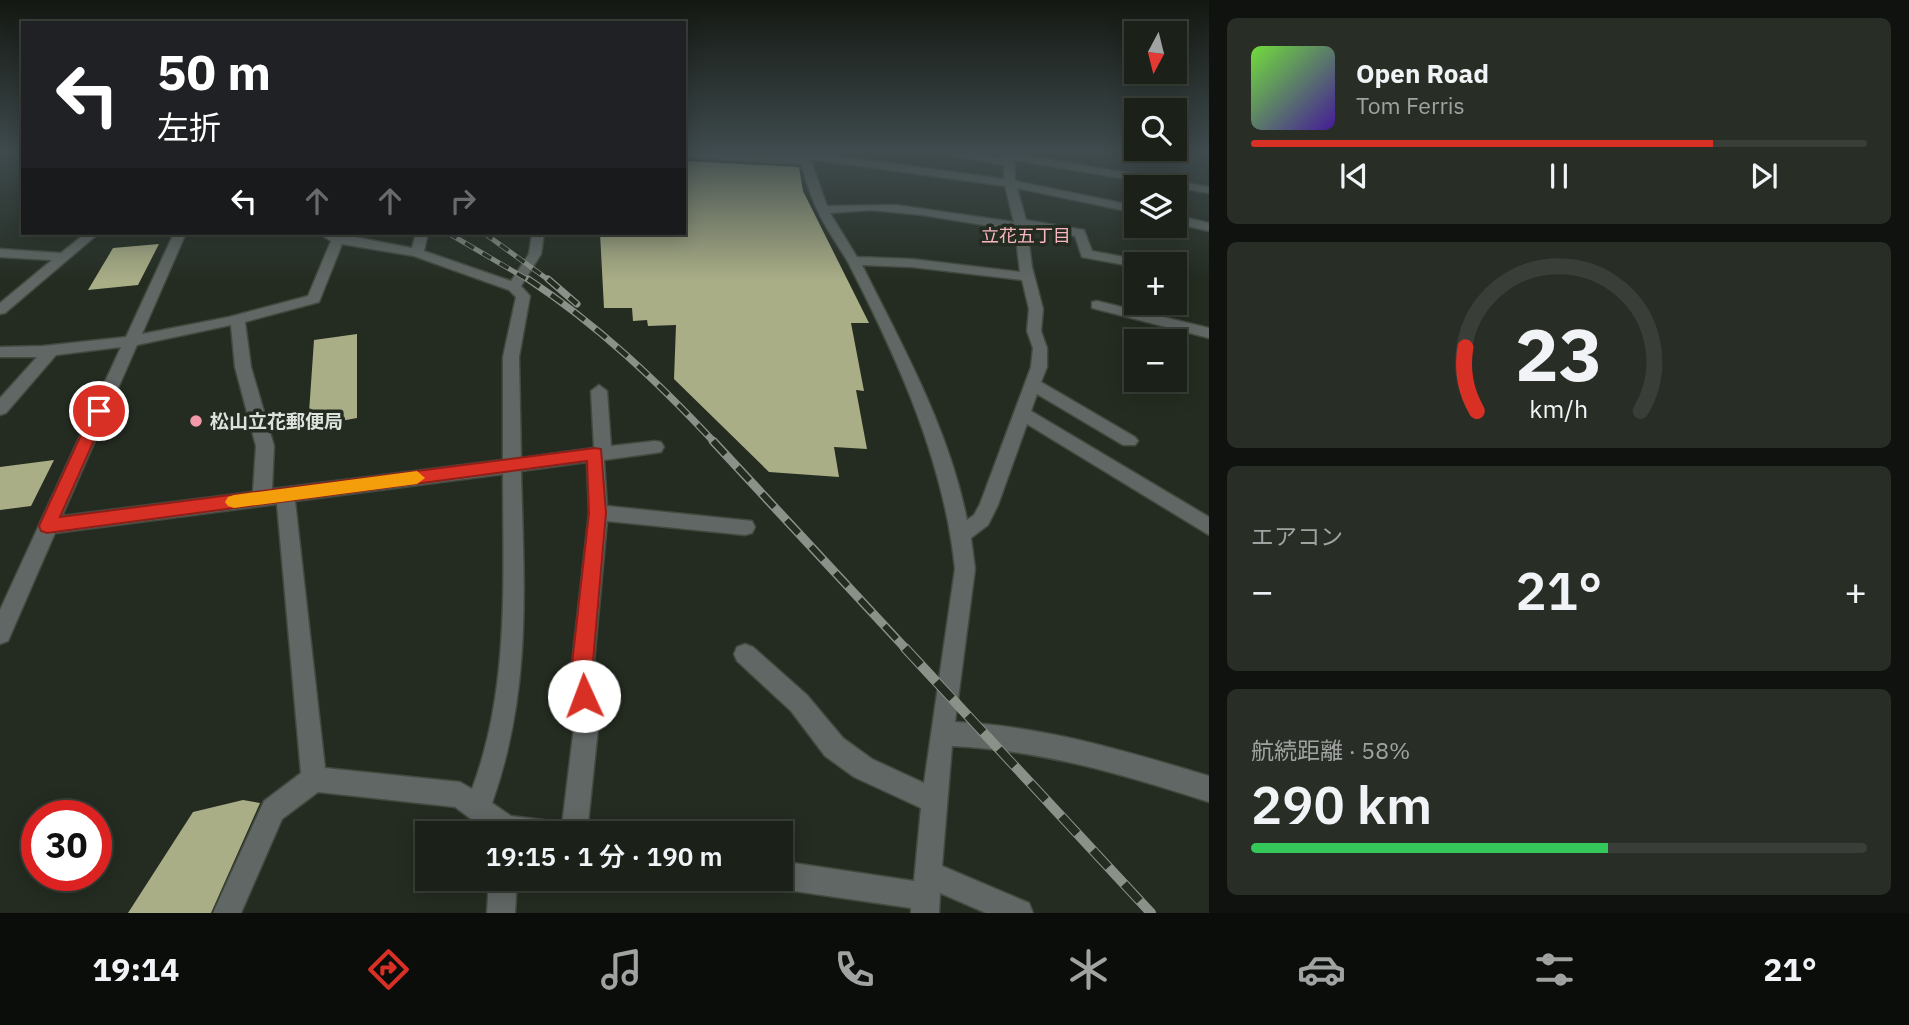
<!DOCTYPE html>
<html lang="ja">
<meta charset="utf-8">
<style>
:root{--surface:#1b2119;--page:#282e26;--text:#f1f3f6;--muted:#a0a3a2;--line:#393e38;--accent:#d93025}
body{margin:0;font-family:"IBM Plex Sans","Noto Sans JP",sans-serif;background:var(--page);color:var(--text);height:100vh;display:flex;flex-direction:column;font-size:26px;white-space:nowrap}
*{box-sizing:border-box;margin:0}
p{font-size:23px;color:var(--muted)}
.icon{flex:none;width:38px;height:38px;fill:none;stroke:currentColor;stroke-width:2;stroke-linecap:round;stroke-linejoin:round}
.map{position:relative;flex:1;overflow:hidden}
.details{display:flex;flex-direction:column;gap:18px;padding:18px;background:#0f120e;width:700px}
.details>*{flex:none}
.top-card{position:absolute;left:21px;top:21px;width:665px;height:214px;border-radius:0px;box-shadow:0 4px 18px #0003,0 0 0 2px var(--line);background:#202124;color:#fff;overflow:hidden}
.needle{width:46px;rotate:187deg}
.controls{position:absolute;left:1124px;top:21px;display:grid;gap:14px}
.controls a{display:grid;place-items:center;width:63px;height:63px;border-radius:0px;background:var(--surface);box-shadow:0 4px 18px #0003,0 0 0 2px var(--line);font-size:35px}
.speed{position:absolute;left:21px;top:800px;display:flex;gap:14px;font-size:35px;font-weight:700;text-align:center}
.speed>*{display:grid;place-content:center;width:91px;height:91px;border-radius:50%;background:var(--surface);box-shadow:0 4px 18px #0003,0 0 0 2px var(--line);line-height:1}
.speed .limit{border:10px solid #d22;background:#fff;color:#111}
.pin{position:absolute;display:grid;place-items:center;width:60px;height:60px;color:#fff;margin:-30px;border:4px solid #fff;border-radius:50%;box-shadow:0 2px 7px #0007}
.me{position:absolute;width:77px;margin:-38px;rotate:358deg;stroke-linejoin:round;filter:drop-shadow(0 0 5px #0008)}
.turn{display:flex;align-items:center;gap:24px;height:147px;padding:0 21px;font-size:32px}
.turn .icon{width:91px;height:91px;stroke-width:2.5}
.turn b{display:block;font-size:49px;line-height:60px}
.lanes{display:flex;align-items:center;height:66px;padding:0 21px;background:#0003;justify-content:center;gap:35px;direction:ltr}
.lanes .off{opacity:.35}
.big{font-size:52px;font-weight:600;line-height:1.1}
.details .card{flex:1;display:flex;flex-direction:column;justify-content:center;gap:10px;min-width:0;padding:0 24px;border-radius:10px;background:var(--page)}
.details .dial{align-items:center;gap:0}
.dial svg{height:182px;overflow:visible;fill:none;stroke:var(--line);stroke-width:7;stroke-linecap:round;text-anchor:middle}
.dial text{fill:var(--text);stroke:none}
.song{display:flex;align-items:center;gap:21px}
.cover{width:84px;height:84px;border-radius:10px;background:linear-gradient(135deg,hsl(100 70% 55%),hsl(260 70% 35%))}
.played{height:7px;border-radius:4px;background:linear-gradient(90deg,var(--accent) 75%,var(--line) 75%)}
.keys{display:flex;justify-content:space-around;direction:ltr}
.heat{display:flex;justify-content:space-between;align-items:center;font-size:38px;direction:ltr}
.charge{height:10px;border-radius:5px;background:linear-gradient(90deg,#34c759 58%,var(--line) 0)}
.trip{position:absolute;left:415px;top:821px;width:378px;height:70px;border-radius:0px;background:var(--surface);box-shadow:0 4px 18px #0003,0 0 0 2px var(--line);font-weight:600;line-height:70px;text-align:center}
.menu{display:flex;height:112px;justify-content:space-around;align-items:center;background:#0b0d0a;color:var(--muted)}
.menu .icon{width:49px;height:49px}
.menu .selected{color:var(--accent)}
.menu b{font-size:32px;color:var(--text)}
main{display:flex;flex:1;min-height:0}
.map>svg:first-child{display:block}
.building{fill:#aaae86}
.lines{fill:none;stroke-linecap:round;stroke-linejoin:round}
.minor-casing{stroke:#42493f;stroke-width:3}
.minor{fill:#606764;fill-rule:evenodd}
.rail-far3-casing{stroke:#8a9189;stroke-width:5}
.rail-far2-casing{stroke:#8a9189;stroke-width:7}
.rail-far1-casing{stroke:#8a9189;stroke-width:9}
.rail-casing{stroke:#8a9189;stroke-width:10}
.rail-far3{stroke:#242c21;stroke-width:3.5;stroke-dasharray:10;stroke-linecap:butt}
.rail-far2{stroke:#242c21;stroke-width:4.5;stroke-dasharray:14;stroke-linecap:butt}
.rail-far1{stroke:#242c21;stroke-width:6;stroke-dasharray:18;stroke-linecap:butt}
.rail{stroke:#242c21;stroke-width:8;stroke-dasharray:23;stroke-linecap:butt}
.route{fill:#d93025;stroke:#8d1f18;stroke-width:2}
.slow{fill:#f59e0b}
.poi-dot{fill:#f39aaa;stroke:#242c21;stroke-width:2.5}
.labels{text-anchor:middle;dominant-baseline:central;stroke-width:7;stroke-linejoin:round;paint-order:stroke}
.far-neighbourhood-label{font-size:18px;fill:#fab6c1;stroke:#242c21}
.poi-label{font-size:19px;font-weight:bold;fill:#dde3dc;stroke:#242c21;text-anchor:start}
</style>
<main>
<div class="map">
<svg width="1209" height="913" viewBox="0 0 1209 913">
<rect width="100%" height="100%" fill="#242c21"/>
<path class="building" d="M684,161l115,6 4,24 66,132h-18l13,68 -8,-1 11,59 -33,-2 5,30 -70,-5 -95,-93 2,-54 -28,1 -1,-6 -14,1 -1,-13h-28l-4,-75h84z
M159,244l-21,41 -50,5 25,-42z
M357,334v84l-49,9 6,-87z
M54,460l-23,46 -31,4v-43z
M243,800l17,3 -49,110h-83l65,-101z"/>
<g class="lines">
<defs>
<path id="minor" d="M684,153l114,4 -1,-4h17l190,26v-14l-66,-12h31l35,5 1,-4 7,-1 197,34v6l-195,-33 1,21 121,25v7l-119,-25 9,32 58,10 8,21 48,9 7,4h-11v3l-54,-10 -7,-21 -48,-8 5,39 11,42 -2,22 6,17v19l-6,15 94,55 3,4 -3,4h-12l-86,-51 -6,17 178,106v18l-182,-111 -29,81 -10,20 -17,13 4,31 -20,153c88,4 171,29 254,54v26c-84,-27 -168,-52 -257,-56l-10,120 87,37 4,10h-47l-46,-20 -1,20h-28v-5l-131,-19 -10,-4 -2,-7h12v-17l134,20 7,-73 -67,-31 -29,-21 -34,-45 -54,-50 -3,-7 3,-7 8,-3 8,3 54,48 36,43 29,21 52,24 31,-214c-11,-108 -57,-209 -106,-305 -10,-18 -24,-36 -32,-55 -7,-14 -11,-30 -16,-45l-117,-7zM810,159l195,27 9,36 -118,-17 -69,1zM871,210l51,5 93,15 5,42 -108,-13 -55,-2 -27,-44zM862,265l50,2 110,13 7,29 -2,22 6,17 -2,19 -51,137 -6,11 -7,5c-18,-91 -64,-173 -105,-255z
M1174,215l35,8v8l-35,-8z
M86,233h13l-94,80 -5,1v-11l52,-43 -52,-3v-8l61,4z
M174,233h12l-44,101 87,-17 79,-21 23,-55 -13,-8h16l78,15 4,-15h12l-4,18 87,30 18,-27 3,-21h12l-3,21 -20,32 9,10 -11,61 2,101 73,-10 -3,-57 8,-6 8,6 4,55 44,-5 6,1 3,5 -3,5 -6,1 -51,7 3,46 145,15 3,6 -3,6 -7,2 -138,-14 -14,152 6,46 -12,114h-26l14,-114 -4,-46 18,-160 -2,-51 -66,9c3,117 11,219 -29,332l19,13 33,4 9,4 4,9h-67l-35,-26 -137,-15 -36,27 -41,94h-28l51,-112 37,-28 -24,-269 -222,29 -47,108 -8,3v-34l121,-263 -65,8 -50,58 -6,2v-17l37,-41h-37v-10l43,-1 83,-9zM342,244l72,12 95,34 7,7 -13,60v103l-231,29 2,-43 -23,-79 -6,-45 74,-20zM231,325l4,42 21,79 -3,46 -191,24 75,-171zM503,474c0,105 7,214 -31,315l-12,-7 -135,-14 -30,-267z
M1097,301l112,27v10l-117,-30v-6z
M489,878h28l-2,35h-28z"/>
</defs>
<use href="#minor" class="minor-casing"/>
<use href="#minor" class="minor"/>
<defs>
<path id="rail-far3" d="M448,233l82,48
M484,233l66,48"/>
<path id="rail-far2" d="M528,279c70,46 130,103 187,164
M548,279l29,25"/>
<path id="rail-far1" d="M713,441l193,208"/>
<path id="rail" d="M905,648l246,265"/>
</defs>
<use href="#rail-far3" class="rail-far3-casing"/>
<use href="#rail-far2" class="rail-far2-casing"/>
<use href="#rail-far1" class="rail-far1-casing"/>
<use href="#rail" class="rail-casing"/>
<use href="#rail-far3" class="rail-far3"/>
<use href="#rail-far2" class="rail-far2"/>
<use href="#rail-far1" class="rail-far1"/>
<use href="#rail" class="rail"/>
</g>
<linearGradient id="sky" x2="0" y2="1"><stop stop-color="#141812"/><stop offset="0.54" stop-color="#3f4b4e"/><stop offset="1" stop-color="#3f4b4e" stop-opacity="0"/></linearGradient>
<rect width="1209" height="281" fill="url(#sky)"/>
<path class="route" d="M99,406l8,5 -47,106 535,-69 6,1 5,64 -14,160 3,23 -3,8 -8,3 -7,-3 -6,-31 18,-160 -2,-52 -540,72 -6,-2 -2,-5 53,-115z"/>
<path class="slow" d="M417,471l8,7 -8,6 -183,24 -6,-2 -3,-4 3,-5 6,-2z"/>
<circle class="poi-dot" cx="196" cy="421" r="7"/>
<g class="labels">
<g class="far-neighbourhood-label">
<text x="1026" y="235">立花五丁目</text>
</g>
<g class="poi-label">
<text x="210" y="421">松山立花郵便局</text>
</g>
</g>
</svg>
<div class="controls">
<a><svg class="needle" viewBox="-14 -14 28 28"><path d="M0-13l5 13h-10z" fill="#e53935"/><path d="M0 13l5-13h-10z" fill="#a0a3a2"/></svg></a>
<a><svg class="icon" aria-label="search" viewBox="0 0 24 24"><circle cx="10" cy="10" r="6"/><path d="M15 15l6 6"/></svg></a>
<a><svg class="icon" aria-label="layers" viewBox="0 0 24 24"><path d="M12 4l9 5-9 5-9-5zM3 14l9 5 9-5"/></svg></a>
<a>+</a>
<a>−</a>
</div>
<div class="speed"><div class="limit">30</div></div>
<div class="pin" style="left:99px;top:411px;background:#d93025"><svg class="icon" aria-label="arrive" viewBox="0 0 24 24"><path d="M6 21V4h12l-3 4 3 4H6"/></svg></div>
<svg class="me" style="left:584px;top:696px" viewBox="-20 -20 40 40"><circle r="19" fill="#fff"/><path d="M0-13L10 11 0 6-10 11z" fill="#d93025"/></svg>
<div class="trip">19:15 · 1 分 · 190 m</div>
<div class="top-card">
<div class="turn"><svg class="icon" aria-label="left" viewBox="0 0 24 24"><path d="M17 20v-9H6M10 6l-5 5 5 5"/></svg><div><b>50 m</b>左折</div></div>
<div class="lanes"><svg class="icon" aria-label="left" viewBox="0 0 24 24"><path d="M17 20v-9H6M10 6l-5 5 5 5"/></svg><svg class="icon off" aria-label="ahead" viewBox="0 0 24 24"><path d="M12 20V5M6 11l6-6 6 6"/></svg><svg class="icon off" aria-label="ahead" viewBox="0 0 24 24"><path d="M12 20V5M6 11l6-6 6 6"/></svg><svg class="icon off" aria-label="right" viewBox="0 0 24 24"><path d="M7 20v-9h11M14 6l5 5-5 5"/></svg></div>
</div>
</div>
<section class="details">
<div class="card">
<div class="song"><i class="cover"></i><div><b>Open Road</b><p>Tom Ferris</p></div></div>
<div class="played"></div>
<div class="keys"><svg class="icon" aria-label="previous" viewBox="0 0 24 24"><path d="M18 5L8 12l10 7zM5 5v14"/></svg><svg class="icon" aria-label="pause" viewBox="0 0 24 24"><path d="M8 5v14M16 5v14"/></svg><svg class="icon" aria-label="next" viewBox="0 0 24 24"><path d="M6 5l10 7-10 7zM19 5v14"/></svg></div>
</div>
<div class="card dial"><svg viewBox="0 0 100 80">
<path d="M14 69A42 42 0 1 1 86 69"/>
<path d="M14 69A42 42 0 0 1 9 41" stroke="#d93025"/>
<text x="50" y="56" font-size="32" font-weight="700">23</text>
<text x="50" y="72" font-size="11">km/h</text>
</svg></div>
<div class="card"><p>エアコン</p>
<div class="heat"><a>−</a><b class="big">21°</b><a>+</a></div>
</div>
<div class="card"><p>航続距離 · 58%</p><b class="big">290 km</b><div class="charge"></div></div>
</section>
</main>
<nav class="menu">
<b>19:14</b>
<svg class="icon selected" aria-label="directions" viewBox="0 0 24 24"><path d="M12 3l9 9-9 9-9-9zM9 14v-3h6M13 9l2 2-2 2"/></svg>
<svg class="icon" aria-label="music" viewBox="0 0 24 24"><path d="M9 18V5l10-2v13"/><circle cx="6" cy="18" r="3"/><circle cx="16" cy="16" r="3"/></svg>
<svg class="icon" aria-label="phone" viewBox="0 0 24 24"><path d="M5 4h4l2 5-3 2q2 4 5 5l2-3 5 2v4C11 20 4 13 5 4z"/></svg>
<svg class="icon" aria-label="climate" viewBox="0 0 24 24"><path d="M12 3v18M4 7l16 10M4 17L20 7"/></svg>
<svg class="icon" aria-label="car" viewBox="0 0 24 24"><path d="M5 17H2v-5l4-1 3-4h7l3 4 3 1v5h-3M9 17h6M6 11h13"/><circle cx="7" cy="17" r="2"/><circle cx="17" cy="17" r="2"/></svg>
<svg class="icon" aria-label="filters" viewBox="0 0 24 24"><path d="M4 7h16M4 17h16"/><circle cx="9" cy="7" r="2"/><circle cx="15" cy="17" r="2"/></svg>
<b>21°</b>
</nav>
